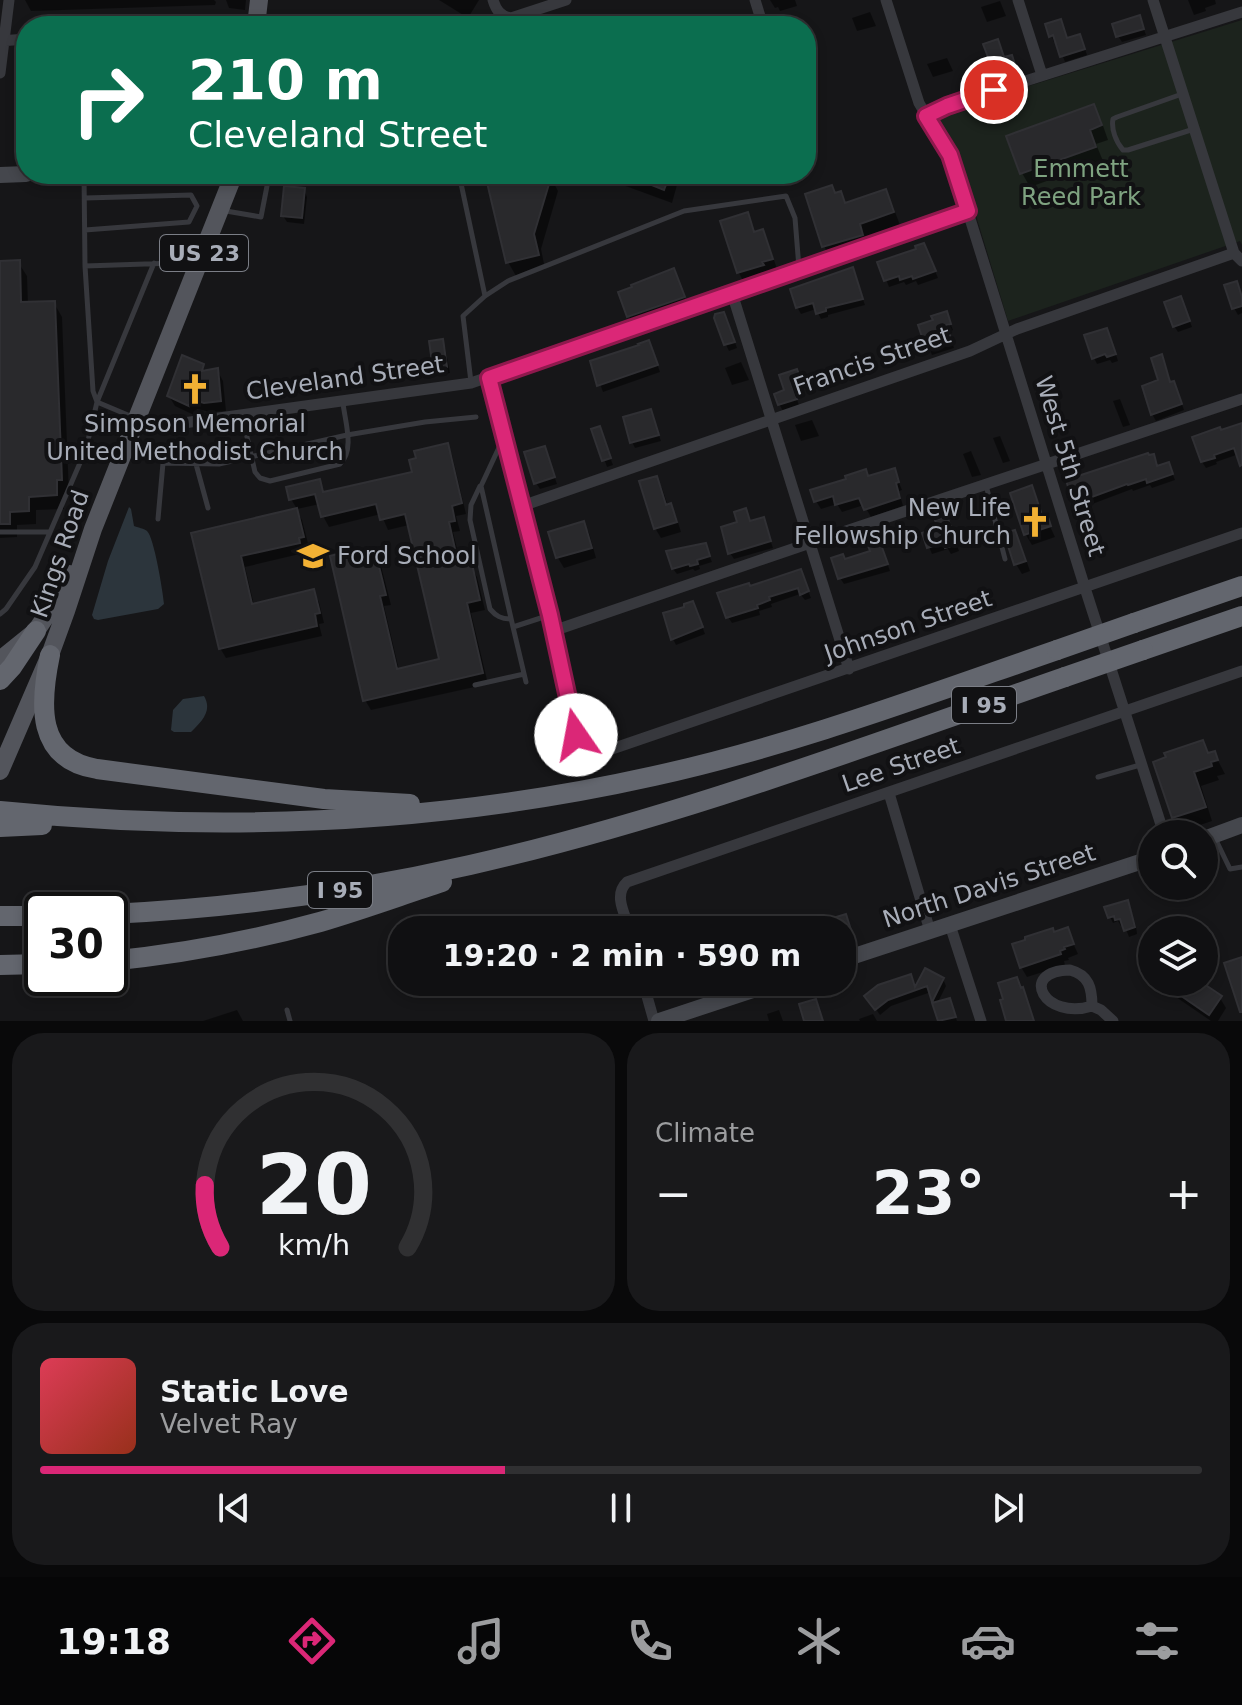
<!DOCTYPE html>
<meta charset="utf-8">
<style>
:root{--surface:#101012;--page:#19191b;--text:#f1f3f6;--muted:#9c9d9f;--line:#303032;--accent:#db2777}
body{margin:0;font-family:"DejaVu Sans",sans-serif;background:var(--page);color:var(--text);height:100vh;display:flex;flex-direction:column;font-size:30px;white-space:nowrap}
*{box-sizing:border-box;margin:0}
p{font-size:26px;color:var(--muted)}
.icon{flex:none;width:44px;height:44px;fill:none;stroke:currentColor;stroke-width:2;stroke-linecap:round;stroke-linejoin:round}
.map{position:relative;height:1021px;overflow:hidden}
.side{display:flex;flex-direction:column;gap:12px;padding:12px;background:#09090a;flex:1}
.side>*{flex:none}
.top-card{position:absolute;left:16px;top:16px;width:800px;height:168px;border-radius:32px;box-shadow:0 4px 12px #0003,0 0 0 2px var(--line);background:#0b6e4f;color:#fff;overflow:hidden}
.controls{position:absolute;left:1138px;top:820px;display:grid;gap:16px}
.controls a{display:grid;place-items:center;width:80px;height:80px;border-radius:50%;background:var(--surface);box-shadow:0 4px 12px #0003,0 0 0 2px var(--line);font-size:40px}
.speed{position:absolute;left:24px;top:892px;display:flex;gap:16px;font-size:40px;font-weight:700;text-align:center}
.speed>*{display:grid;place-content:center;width:104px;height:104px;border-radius:50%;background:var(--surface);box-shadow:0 4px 12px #0003,0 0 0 2px var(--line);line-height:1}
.speed .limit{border:4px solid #111;border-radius:12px;background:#fff;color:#111}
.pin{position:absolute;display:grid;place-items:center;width:68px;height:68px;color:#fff;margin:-34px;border:4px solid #fff;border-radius:50%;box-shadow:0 2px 8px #0007}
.me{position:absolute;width:88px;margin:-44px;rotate:348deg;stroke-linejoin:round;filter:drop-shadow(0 0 6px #0008)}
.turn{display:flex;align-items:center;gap:28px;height:168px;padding:0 40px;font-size:36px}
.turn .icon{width:104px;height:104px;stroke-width:2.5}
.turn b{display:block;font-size:56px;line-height:68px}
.big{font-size:60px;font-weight:700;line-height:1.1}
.side .widget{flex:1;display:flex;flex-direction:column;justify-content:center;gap:12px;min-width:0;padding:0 28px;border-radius:32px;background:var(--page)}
.side .dial{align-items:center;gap:0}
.dial svg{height:208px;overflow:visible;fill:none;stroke:var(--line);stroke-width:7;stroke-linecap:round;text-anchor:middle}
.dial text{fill:var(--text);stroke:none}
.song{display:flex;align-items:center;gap:24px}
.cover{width:96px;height:96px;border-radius:12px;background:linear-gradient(135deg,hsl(350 70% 55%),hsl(10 70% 35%))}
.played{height:8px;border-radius:4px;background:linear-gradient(90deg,var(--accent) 40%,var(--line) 40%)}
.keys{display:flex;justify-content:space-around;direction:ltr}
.heat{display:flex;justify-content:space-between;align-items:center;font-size:44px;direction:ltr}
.side .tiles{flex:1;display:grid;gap:12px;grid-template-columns:1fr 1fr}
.widget:last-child{grid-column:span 2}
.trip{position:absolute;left:388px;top:916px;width:468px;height:80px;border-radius:32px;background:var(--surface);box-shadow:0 4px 12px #0003,0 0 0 2px var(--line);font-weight:700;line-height:80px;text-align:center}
.tabs{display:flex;height:128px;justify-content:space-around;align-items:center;background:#060607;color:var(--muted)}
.tabs .icon{width:56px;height:56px}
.tabs .selected{color:var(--accent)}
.tabs b{font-size:36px;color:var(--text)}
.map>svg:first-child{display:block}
.green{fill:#1c231d}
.water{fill:#2c353c}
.shadow{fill:#0007}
.building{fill:#29292c;stroke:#303034;stroke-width:2}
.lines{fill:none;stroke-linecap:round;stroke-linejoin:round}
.lane{stroke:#37383d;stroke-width:5}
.street{stroke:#37383d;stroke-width:11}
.secondary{stroke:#45474d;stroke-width:16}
.primary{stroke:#53555c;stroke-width:18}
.highway{stroke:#63666e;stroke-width:20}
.highway-bridge{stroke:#63666e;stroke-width:20}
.route-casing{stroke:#8e194d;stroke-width:20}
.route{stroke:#db2777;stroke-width:14}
.labels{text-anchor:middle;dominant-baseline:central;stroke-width:8;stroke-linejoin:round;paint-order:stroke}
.shield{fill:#111113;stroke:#7b7e86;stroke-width:2}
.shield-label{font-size:22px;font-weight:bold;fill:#a8adb8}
.park-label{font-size:24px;fill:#7fa381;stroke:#111113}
.street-label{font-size:24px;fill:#a8adb8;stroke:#111113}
.poi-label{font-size:24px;fill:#a8adb8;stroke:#111113}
</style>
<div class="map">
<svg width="1242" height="1021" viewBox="0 0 1242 1021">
<rect width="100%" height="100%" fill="#161618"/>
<path class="green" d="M1242,20v225l-2,-4 -232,80 -47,-155 -26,-51z"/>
<path class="water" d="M129,507l2,2 3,17c3,1 11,3 13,5 7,6 16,61 17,73l-6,5 -60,11 -4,-1 -2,-4 16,-54z
M204,696c9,15 -3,26 -13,36h-17l-3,-2 2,-20 10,-11z"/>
<path class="shadow" d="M25,0h189l2,2 -1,3 -184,6z
M226,0h20l-1,10 -16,-2z
M439,0h40l-11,18z
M770,0h25l2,6 -17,5 -2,-4 -3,1z
M1188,0h27l1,4 -11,4 1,3 -12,4z
M1000,1l6,15 -19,6 -6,-15z
M870,12l6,14 -19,5 -5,-13z
M1142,24l4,11 -24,7 -4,-6z
M1047,25l21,15 15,3 4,12 -22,7 -8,-21 -3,1z
M806,29l5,12 -5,1z
M947,58l6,13 -20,6 -6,-13z
M1004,59l10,4 4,12 -18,5 -4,-6z
M1093,106l8,14 7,20 -12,4 7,17 -73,26 -8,-14 -13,-36z
M487,174h59l4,2 8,15 -17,58 4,20 -29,7 -8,-14z
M593,174h87l-8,29z
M304,190l3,7 -3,27 -17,-2 -4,-6z
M885,191l7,13 8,21 -34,12 3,11 -38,11 -7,-13 12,-51 4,-2 7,11z
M747,215l8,19 7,-2 6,10 9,27 -10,3 1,3 -24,8 -5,-10 -16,-51z
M927,252l11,26 -20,7 -2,-4 -10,4 -2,-3 -15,5 -9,-24z
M18,262l9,14 1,28 26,-1 8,14 7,177h-5v15l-28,1v14l-19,1v12l-17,1v-275z
M852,269l13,36 -37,10v2l-7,2 -5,-10 -15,5 -4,-7z
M674,270l13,34 -55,19 -3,-7z
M1227,286l15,11v16l-4,2 -4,-7z
M1184,305l8,22 -14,5 -4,-6z
M946,313l7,17 -4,2 5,16 -22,7 -12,-29 15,-4z
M723,314l5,8 9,26 -8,3 -3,-6z
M1110,336l8,25 -6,2 -2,-3 -13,4 -3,-6z
M442,341l3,6 5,26 -11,2 -4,-6 -4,-26z
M652,349l8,23 -57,20 -11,-30z
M1161,357l10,27 6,6 7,20 -28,11 -4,-7 9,-32z
M741,362l8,18 -17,5 -7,-17z
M202,366l4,6 11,-2 6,11 3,30 -15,1 -14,-3 -3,6 -19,-9 -6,-10z
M781,377l19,1 3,8 -10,3 6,16 -16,6 -4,-7 7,-12z
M1120,399l10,26 -7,2 -10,-26z
M650,411l11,30 -26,7 -3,-6z
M812,420l7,16 -18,5 -6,-16z
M1242,425v33l-3,-4 -23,8 1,2 -11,4 -4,-6 19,-30z
M599,428l14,37 -6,2 -13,-37z
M1000,436l10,25 -7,2 -10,-25z
M447,445l5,10 14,59 -10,2 4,15 -7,1 9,37 9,-3 6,11 8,33 -14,3 17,71 -117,26 -6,-10 -3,-145 12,-3 6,10 11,43 -7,1 15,64 43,-10 -33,-135 -21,5 -7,-16 -52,13 -6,-11 -3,-12 -23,5 -6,-10 28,-18 6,13 89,-21z
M971,451l10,24 -9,2 -9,-23z
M547,455l10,29 -17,5 -4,-6z
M1156,462l2,6 13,2 4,10 -23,8 -2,-3 -17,6 -1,-2 -53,20 -4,-6 -6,-21z
M894,471l8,19 -3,1 4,15 -32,11 -7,-12 -22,7 -5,-8 -16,5 -5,-8 32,-21 21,-2z
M656,478l6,10 6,18h2l6,10 5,16 -20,6 -6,-10z
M1031,487l6,11 8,22h2l8,17 -23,8 -6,-10 -14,-41z
M296,510l6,10 7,27 -6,2 1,4 -59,14 9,38 59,-13 6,10 5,21 -5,1 3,12 -96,22 -6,-10 -27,-114z
M745,510l6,13 12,-4 10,29 -39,11 -4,-6z
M583,523l6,10 7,25 -32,10 -6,-10 -7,-25z
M950,525l9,26 -8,3 -3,-5 -16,5 -8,-19z
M1014,532l6,10 10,29 -8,3 -6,-10z
M705,546l7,16 -13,4 1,3 -5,2 -2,-2 -16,5 -4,-5z
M882,548l8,23 -46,13 -4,-6 5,-17z
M800,571l11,27 -6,2 -5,-6 -29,10 1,3 -13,4 1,4 -28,8 -4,-6z
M696,610l9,24 -29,11 -3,-6z
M1203,742l7,13 4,-2 11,21 -8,2 2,4 -18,6 11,35 -30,10 -8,-14z
M1127,902l9,24 1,8 -8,3 -5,-13 -3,2 -3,-5 -5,2 -3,-6z
M846,916l7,21 -11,3v-10h-18z
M1067,930l11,24 -10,4 1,2 -5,1 1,4 -38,12 -6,-10 33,-33z
M943,979l3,7 -9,18 12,-4 8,21h-17l-9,-29 -40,14 -11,9 -9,-13 43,-20 2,8z
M1173,982h24l23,16 6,10 -8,13h-7l-35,-24 -6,-11z
M237,1010l6,11h-40z
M779,1010l4,11h-14l-2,-7z
M873,1014l4,7h-17l-1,-2z"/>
<path class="building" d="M1140,15l4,14 -28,8 -4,-13z
M1061,19l6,19 13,-4 5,15 -25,8 -7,-22 -4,2 -4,-13z
M998,39l6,18 8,-2 4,13 -21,7 -12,-31z
M1094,104l8,21 -12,5 6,17 -76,27 -14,-38z
M485,174h67l-18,60 5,21 -33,8z
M624,174h46l-6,16z
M832,185l3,8 6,-2 4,12 41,-14 8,23 -34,12 3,11 -41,12 -17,-53z
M284,186l21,2 -3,30 -21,-2z
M748,212l6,20 9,-3 10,30 -11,3 2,3 -27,8 -17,-52z
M924,243l12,28 -23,8 -1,-3 -12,4 -1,-4 -15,5 -7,-19 39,-13 -1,-3z
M20,260l1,42 34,-1 7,179h-5v15l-28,2v14l-19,1v12h-10v-263z
M853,267l10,32 -37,9v3l-10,3 -3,-11 -17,5 -6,-19z
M674,268l11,29 -58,20 -9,-25 14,-5 -1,-2z
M1237,281l5,16v9l-10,3 -8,-24z
M1181,296l9,25 -17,6 -9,-25z
M947,311l4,13 -4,1 5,17 -26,7 -8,-24 15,-5 -2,-4z
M724,312l11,30 -11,3 -10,-27 1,-4z
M1107,328l9,26 -9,3 -2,-3 -13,5 -8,-24z
M443,339l4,28 -14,2 -4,-28z
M649,340l9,25 -61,21 -7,-25 49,-16 -1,-1z
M1162,354l8,28 4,-1 8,23 -31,11 -9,-29 16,-6 -7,-22z
M182,355l22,9 -2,7 16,-3 3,33 -17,2 -13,-4 -2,7 -22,-10z
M797,369l4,11 -10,3 6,16 -19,6 -4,-11 10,-4 -5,-15z
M651,409l8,26 -29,8 -7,-26z
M1242,423v42l-2,1 -6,-18 -20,7 1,3 -14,4 -9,-25 28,-10 1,3z
M600,426l11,32 -9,3 -11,-32z
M448,443l14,60 -10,3 3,15 -6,1 10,45 13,-3 8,36 -13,3 16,70 -120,28 -33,-145 31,-8 1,5 13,-3 11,45 -6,1 17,73 42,-10 -34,-145 -25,6 -4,-16 -55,13 -6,-23 -26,6 -3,-13 34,-8 3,13 89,-20 -3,-12 7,-2 -2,-7z
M545,446l10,31 -21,7 -10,-32z
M1148,453l1,2 5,-1 3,12 12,-4 4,12 -26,9 -1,-4 -18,6 -1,-1 -54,20 -7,-24z
M895,468l4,14 -3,1 4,15 -36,12 -5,-12 -24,7 -2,-9 -19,6 -4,-12 36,-11 -1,-3 21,-7 2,7z
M657,476l9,29 5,-2 6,19 -23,7 -15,-48z
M1032,485l11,33 5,-1 3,9 -27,9 -14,-42z
M297,508l7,29 -5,1 1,5 -59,13 11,48 62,-15 6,24 -5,1 2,12 -98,23 -28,-116z
M746,508l4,13 14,-4 7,24 -43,13 -7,-27 16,-5 -3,-10z
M947,516l10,28 -12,4 -2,-5 -16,5 -5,-15 16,-5 -3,-8z
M584,521l8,27 -36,10 -8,-26z
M1015,530l11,31 -12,4 -10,-32z
M879,539l9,25 -50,15 -7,-21 12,-4 2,5 25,-8 -3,-8z
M706,543l4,13 -13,4 1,4 -8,2 -1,-2 -17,5 -6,-18z
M801,569l8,22 -9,4 -2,-7 -29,9 1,3 -13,5 1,3 -32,10 -9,-25 32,-10 1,3z
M693,601l10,26 -32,13 -8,-27 21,-6v-3z
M1203,740l5,13 7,-2 3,9 -7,2 1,4 -18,6 12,35 -34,11 -19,-56 13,-5 -2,-4z
M1128,900l7,27 -11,4 -4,-12 -5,1 -1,-4 -6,2 -4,-11z
M846,914l5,16h-29l-2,-8z
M1068,927l6,17 -10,3 1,2 -5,2 1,3 -41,14 -8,-24 13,-4v-3l28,-9 1,4z
M1242,957v55h-2l-16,-49z
M925,968l19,10 -12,24 -5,-16 -39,14 -13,10 -11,-14 14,-11 33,-11 4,13z
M1017,977l4,11 2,-1 11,34h-28l-6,-21 3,-1 -5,-16z
M1161,982h40l21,14 -13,19z
M950,998l6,19 -18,4 -6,-18z
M816,999l7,22h-19l-5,-17z"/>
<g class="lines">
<path class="lane" d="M1182,94l-65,23 -4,2c-2,10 3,23 10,31h5l66,-21
M84,174l1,92
M459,174l26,122
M85,198l106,-3 6,11 -8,16 -104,8
M226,211l35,6 6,-31
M471,382l-8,-66 22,-20 23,-15 176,-70 102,-15 9,22 4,50
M242,415l13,57 5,6 10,3 70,-17c15,-14 5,-42 3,-61
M135,418l-38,-16 -4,-11 -8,-125 90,-3 18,4
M502,441l-21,45 32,141 37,-12
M196,464l12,44
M986,485l19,74
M480,486l-9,19 -1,15 20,89c6,7 11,10 21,10
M158,519l5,-56 56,1 128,-29 78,-13 51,-5
M0,532h49
M0,614l6,-5 29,-42 51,-118 11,-47 57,-139
M513,627l13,55
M475,685l49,-11
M1098,777l42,-12
M1214,836l16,33 12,-2
M287,1010l3,11"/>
<path class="street" d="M493,0c3,10 7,16 18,18l55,-18
M755,0l8,26
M886,0l33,103 31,52 3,9 132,424 79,246
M1018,0l24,75
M1153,0l81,253 8,8
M0,41l26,-2
M0,73l9,-73
M926,116l21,-10 295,-94
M732,293l117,376
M489,378l61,237 26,120 10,17 11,1 12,-3 633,-217
M133,430l338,-47 497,-172
M522,506l448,-155 47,-22 217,-76
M553,631l257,-88 432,-144
M889,793l41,138
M950,925l31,96
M630,930c-5,-16 -17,-35 -3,-48l615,-211
M1070,970c19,5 22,18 22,36 -47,15 -75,-35 -22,-36z
M643,982l11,39
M1092,1006l9,4 12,11"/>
<path class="secondary" d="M0,175l26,-1
M1204,839l38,-14
M842,960l310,-102
M659,1021l118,-39"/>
<path class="primary" d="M256,26l3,-26
M0,660l36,-29 12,-18 21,-39
M0,771l50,-116 16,-44 27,-82 141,-355"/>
<path class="highway" d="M1134,623l108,-37
M1143,650l99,-34
M50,655c-10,48 -15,104 47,114l227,30 86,5
M0,680l12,-13 24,-36
M0,811c219,22 439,13 654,-35 137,-30 270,-80 403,-126
M0,827l42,-2
M110,914c121,-6 242,-22 360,-49 203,-46 399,-120 595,-188
M0,916h42
M110,961c71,-7 141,-20 210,-39 41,-12 82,-27 122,-40
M0,965l42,-1"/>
<path class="highway-bridge" d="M1057,650l77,-27
M1065,677l78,-27"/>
</g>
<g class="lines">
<defs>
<path id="route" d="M576,735l-26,-120 -61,-237 479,-167 -18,-56 -24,-39 21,-10 47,-16"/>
</defs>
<use href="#route" class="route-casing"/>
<use href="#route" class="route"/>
</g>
<defs>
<symbol id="church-bare" viewBox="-9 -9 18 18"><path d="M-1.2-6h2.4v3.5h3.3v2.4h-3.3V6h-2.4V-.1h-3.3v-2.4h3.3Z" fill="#f2b134" stroke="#111113" stroke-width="2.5" paint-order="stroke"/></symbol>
<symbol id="school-bare" viewBox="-9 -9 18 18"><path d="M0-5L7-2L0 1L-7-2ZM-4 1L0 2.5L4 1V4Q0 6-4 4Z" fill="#f2b134" stroke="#111113" stroke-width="2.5" paint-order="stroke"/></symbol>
</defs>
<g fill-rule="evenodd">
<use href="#church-bare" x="173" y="367" width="44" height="44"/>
<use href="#church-bare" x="1013" y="500" width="44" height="44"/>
<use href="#school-bare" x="291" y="534" width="44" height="44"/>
</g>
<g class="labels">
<g class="shield">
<rect x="160" y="235" width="88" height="36" rx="6"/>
<rect x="952" y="687" width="64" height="36" rx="6"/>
<rect x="308" y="872" width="64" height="36" rx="6"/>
</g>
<g class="shield-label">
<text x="204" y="253">US 23</text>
<text x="984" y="705">I 95</text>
<text x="340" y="890">I 95</text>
</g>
<g class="park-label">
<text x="1081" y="169">Emmett<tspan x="1081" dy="28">Reed Park</tspan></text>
</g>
<g class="street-label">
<text transform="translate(872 361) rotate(-19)">Francis Street</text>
<text transform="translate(345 378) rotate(-8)">Cleveland Street</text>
<text transform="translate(1070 466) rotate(73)">West 5th Street</text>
<text transform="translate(60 554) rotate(-71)">Kings Road</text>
<text transform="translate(908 626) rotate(-19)">Johnson Street</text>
<text transform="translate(901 765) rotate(-19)">Lee Street</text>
<text transform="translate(989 886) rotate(-18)">North Davis Street</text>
</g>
<g class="poi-label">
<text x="195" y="424">Simpson Memorial<tspan x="195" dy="28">United Methodist Church</tspan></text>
<text x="1011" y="508" text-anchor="end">New Life<tspan x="1011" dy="28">Fellowship Church</tspan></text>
<text x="337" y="556" text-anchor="start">Ford School</text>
</g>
</g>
</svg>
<div class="controls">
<a><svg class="icon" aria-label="search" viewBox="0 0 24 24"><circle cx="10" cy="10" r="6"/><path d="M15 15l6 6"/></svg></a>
<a><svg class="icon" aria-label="layers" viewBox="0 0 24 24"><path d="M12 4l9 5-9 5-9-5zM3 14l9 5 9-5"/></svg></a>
</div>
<div class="speed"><div class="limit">30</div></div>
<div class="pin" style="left:994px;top:90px;background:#d93025"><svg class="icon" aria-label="arrive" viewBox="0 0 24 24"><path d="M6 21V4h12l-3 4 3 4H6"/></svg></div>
<svg class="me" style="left:576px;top:735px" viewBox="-20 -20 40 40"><circle r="19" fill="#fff"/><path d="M0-13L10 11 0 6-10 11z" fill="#db2777"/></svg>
<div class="trip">19:20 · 2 min · 590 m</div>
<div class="top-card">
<div class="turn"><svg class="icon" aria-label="right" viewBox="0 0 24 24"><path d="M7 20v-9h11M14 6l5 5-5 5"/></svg><div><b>210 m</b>Cleveland Street</div></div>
</div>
</div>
<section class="side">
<div class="tiles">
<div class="widget dial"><svg viewBox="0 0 100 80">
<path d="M14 69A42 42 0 1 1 86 69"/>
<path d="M14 69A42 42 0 0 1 8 45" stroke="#db2777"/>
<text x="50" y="56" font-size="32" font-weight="700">20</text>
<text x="50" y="72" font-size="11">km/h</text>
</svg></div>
<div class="widget"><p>Climate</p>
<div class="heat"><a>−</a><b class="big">23°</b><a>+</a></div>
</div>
<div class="widget">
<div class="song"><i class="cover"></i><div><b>Static Love</b><p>Velvet Ray</p></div></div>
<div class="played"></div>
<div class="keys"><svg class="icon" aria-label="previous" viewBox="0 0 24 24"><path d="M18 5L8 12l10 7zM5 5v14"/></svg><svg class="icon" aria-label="pause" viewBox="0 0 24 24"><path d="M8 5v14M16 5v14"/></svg><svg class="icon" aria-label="next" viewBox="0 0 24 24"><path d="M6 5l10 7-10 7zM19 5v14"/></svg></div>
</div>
</div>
</section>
<nav class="tabs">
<b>19:18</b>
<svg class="icon selected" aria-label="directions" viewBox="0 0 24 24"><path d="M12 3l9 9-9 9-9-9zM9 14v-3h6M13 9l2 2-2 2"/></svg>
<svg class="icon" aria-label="music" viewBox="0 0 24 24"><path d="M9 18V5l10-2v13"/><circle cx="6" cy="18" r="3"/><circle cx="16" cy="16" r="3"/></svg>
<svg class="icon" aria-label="phone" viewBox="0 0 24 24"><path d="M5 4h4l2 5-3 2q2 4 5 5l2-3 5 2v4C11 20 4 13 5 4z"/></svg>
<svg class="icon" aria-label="climate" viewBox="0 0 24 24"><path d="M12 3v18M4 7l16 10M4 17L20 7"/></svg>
<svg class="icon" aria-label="car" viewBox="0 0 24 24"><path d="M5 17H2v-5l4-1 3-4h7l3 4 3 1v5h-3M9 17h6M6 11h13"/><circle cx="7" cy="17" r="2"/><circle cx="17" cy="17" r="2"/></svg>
<svg class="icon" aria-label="filters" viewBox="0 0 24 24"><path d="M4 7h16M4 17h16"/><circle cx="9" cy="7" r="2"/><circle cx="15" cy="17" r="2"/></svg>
</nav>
